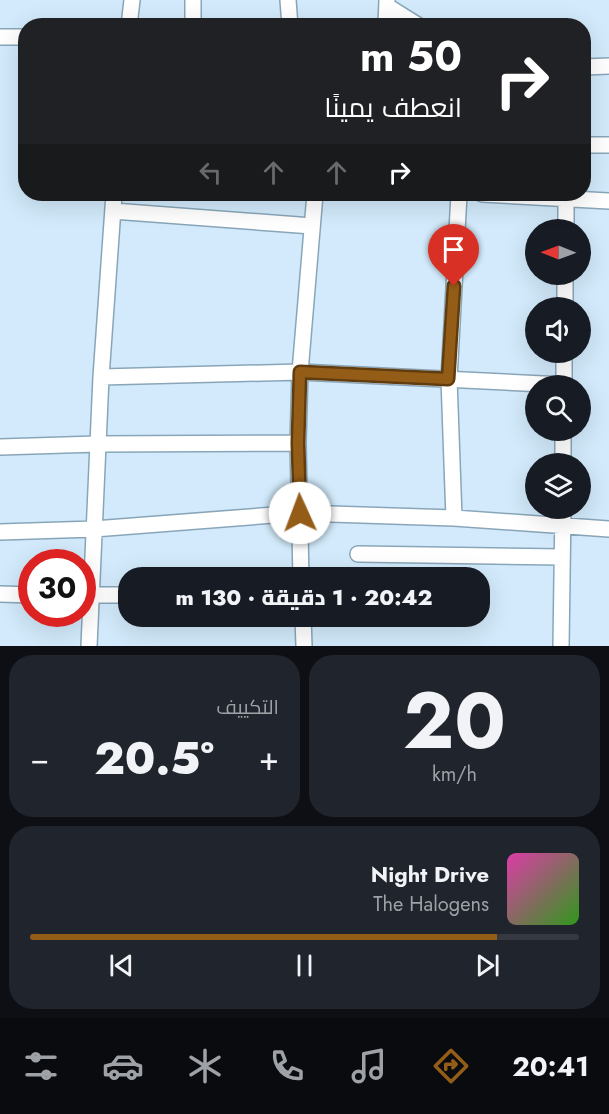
<!DOCTYPE html>
<html lang="ar">
<meta charset="utf-8">
<style>
:root{--surface:#171b24;--page:#20242c;--text:#f1f3f6;--muted:#9ea1a6;--line:#363941;--accent:#945d17}
body{margin:0;font-family:Jost,Cairo,sans-serif;background:var(--page);color:var(--text);direction:rtl;height:100vh;display:flex;flex-direction:column;font-size:22px;white-space:nowrap}
*{box-sizing:border-box;margin:0}
p{font-size:20px;color:var(--muted)}
.icon{flex:none;width:33px;height:33px;fill:none;stroke:currentColor;stroke-width:2;stroke-linecap:round;stroke-linejoin:round}
.map{position:relative;height:646px;overflow:hidden;direction:ltr}
.panel{display:flex;flex-direction:column;gap:9px;padding:9px;background:#0d0f14;flex:1}
.panel>*{flex:none}
.guide{position:absolute;left:18px;top:18px;width:573px;height:183px;border-radius:24px;box-shadow:0 6px 24px #0002;direction:rtl;background:#202124;color:#fff;overflow:hidden}
.needle{width:39px;rotate:271deg}
.controls{position:absolute;left:525px;top:219px;display:grid;gap:12px}
.controls a{display:grid;place-items:center;width:66px;height:66px;border-radius:50%;background:var(--surface);box-shadow:0 6px 24px #0002;font-size:30px}
.speed{position:absolute;left:18px;top:549px;display:flex;gap:12px;font-size:30px;font-weight:700;text-align:center}
.speed>*{display:grid;place-content:center;width:78px;height:78px;border-radius:50%;background:var(--surface);box-shadow:0 6px 24px #0002;line-height:1}
.speed .limit{border:9px solid #d22;background:#fff;color:#111}
.pin{position:absolute;display:grid;place-items:center;width:51px;height:51px;color:#fff;margin:-62px -26px;border-radius:50% 50% 50% 0;rotate:-45deg;box-shadow:0 0 6px #0007}
.pin .icon{rotate:45deg}
.me{position:absolute;width:66px;margin:-33px;rotate:358deg;stroke-linejoin:round;filter:drop-shadow(0 0 4px #0008)}
.turn{display:flex;align-items:center;gap:21px;height:126px;padding:0 30px;font-size:27px}
.turn .icon{width:78px;height:78px;stroke-width:2.5}
.turn b{display:block;font-size:42px;line-height:51px}
.lanes{display:flex;align-items:center;height:57px;padding:0 30px;background:#0003;justify-content:center;gap:30px;direction:ltr}
.lanes .off{opacity:.35}
.big{font-size:45px;font-weight:800;line-height:1.1}
.panel .tile{flex:1;display:flex;flex-direction:column;justify-content:center;gap:9px;min-width:0;padding:0 21px;border-radius:24px;background:var(--page)}
.panel .dial{align-items:center;gap:0}
.dial b{font-size:78px;line-height:1}
.song{display:flex;align-items:center;gap:18px}
.cover{width:72px;height:72px;border-radius:9px;background:linear-gradient(135deg,hsl(320 70% 55%),hsl(110 70% 35%))}
.played{height:6px;border-radius:3px;background:linear-gradient(90deg,var(--accent) 85%,var(--line) 85%)}
.keys{display:flex;justify-content:space-around;direction:ltr}
.heat{display:flex;justify-content:space-between;align-items:center;font-size:33px;direction:ltr}
.panel .tiles{flex:1;display:grid;gap:9px;grid-template-columns:1fr 1fr}
.tile:last-child{grid-column:span 2}
.trip{position:absolute;left:118px;top:567px;width:372px;height:60px;border-radius:24px;background:var(--surface);box-shadow:0 6px 24px #0002;font-weight:800;line-height:60px;text-align:center;direction:rtl}
.dock{display:flex;height:96px;justify-content:space-around;align-items:center;background:#090b0e;color:var(--muted)}
.dock .icon{width:42px;height:42px}
.dock .on{color:var(--accent)}
.dock b{font-size:27px;color:var(--text)}
.map>svg:first-child{display:block}
.lines{fill:none;stroke-linecap:round;stroke-linejoin:round}
.street-casing{stroke:#89a6b9;stroke-width:18}
.street{stroke:#fff;stroke-width:15}
.route-casing{stroke:#603c0f;stroke-width:15}
.route{stroke:#945d17;stroke-width:10}
</style>
<div class="map">
<svg width="609" height="646" viewBox="0 0 609 646">
<rect width="100%" height="100%" fill="#d2eafb"/>
<g class="lines">
<defs>
<path id="street" d="M288,0l2,26
M387,6l32,20
M129,26l3,-26
M193,26v-26
M386,26l1,-26
M0,37h26
M584,67l25,-1
M584,145h25
M482,194l127,7
M113,211l199,15
M566,230v-32
M565,308v-34
M101,377l199,-5 264,13
M564,386v-34
M0,447l97,-3 201,-1
M563,464v-34
M454,518l-5,-139 10,-185
M0,532l94,-3 206,-16 154,5 155,11
M358,554l204,3
M301,578l-3,-135 2,-71 15,-178
M0,594l32,1
M82,595h47
M303,616l1,30
M89,646l12,-269 13,-183
M561,646l2,-138"/>
</defs>
<use href="#street" class="street-casing"/>
<use href="#street" class="street"/>
</g>
<g class="lines">
<defs>
<path id="route" d="M300,513l-2,-70 2,-71 148,7 6,-93"/>
</defs>
<use href="#route" class="route-casing"/>
<use href="#route" class="route"/>
</g>
</svg>
<div class="controls">
<a><svg class="needle" viewBox="-14 -14 28 28"><path d="M0-13l5 13h-10z" fill="#e53935"/><path d="M0 13l5-13h-10z" fill="#9ea1a6"/></svg></a>
<a><svg class="icon" aria-label="sound" viewBox="0 0 24 24"><path d="M4 9h4l5-4v14l-5-4H4zM17 9q2 3 0 6"/></svg></a>
<a><svg class="icon" aria-label="search" viewBox="0 0 24 24"><circle cx="10" cy="10" r="6"/><path d="M15 15l6 6"/></svg></a>
<a><svg class="icon" aria-label="layers" viewBox="0 0 24 24"><path d="M12 4l9 5-9 5-9-5zM3 14l9 5 9-5"/></svg></a>
</div>
<div class="speed"><div class="limit">30</div></div>
<div class="pin" style="left:454px;top:286px;background:#d93025"><svg class="icon" aria-label="arrive" viewBox="0 0 24 24"><path d="M6 21V4h12l-3 4 3 4H6"/></svg></div>
<svg class="me" style="left:300px;top:513px" viewBox="-20 -20 40 40"><circle r="19" fill="#fff"/><path d="M0-13L10 11 0 6-10 11z" fill="#945d17"/></svg>
<div class="trip">20:42 · 1 دقيقة · 130 m</div>
<div class="guide">
<div class="turn"><svg class="icon" aria-label="right" viewBox="0 0 24 24"><path d="M7 20v-9h11M14 6l5 5-5 5"/></svg><div><b>50 m</b>انعطف يمينًا</div></div>
<div class="lanes"><svg class="icon off" aria-label="left" viewBox="0 0 24 24"><path d="M17 20v-9H6M10 6l-5 5 5 5"/></svg><svg class="icon off" aria-label="ahead" viewBox="0 0 24 24"><path d="M12 20V5M6 11l6-6 6 6"/></svg><svg class="icon off" aria-label="ahead" viewBox="0 0 24 24"><path d="M12 20V5M6 11l6-6 6 6"/></svg><svg class="icon" aria-label="right" viewBox="0 0 24 24"><path d="M7 20v-9h11M14 6l5 5-5 5"/></svg></div>
</div>
</div>
<section class="panel">
<div class="tiles">
<div class="tile dial"><b>20</b><p>km/h</p></div>
<div class="tile"><p>التكييف</p>
<div class="heat"><a>−</a><b class="big">20.5°</b><a>+</a></div>
</div>
<div class="tile">
<div class="song"><i class="cover"></i><div><b>Night Drive</b><p>The Halogens</p></div></div>
<div class="played"></div>
<div class="keys"><svg class="icon" aria-label="previous" viewBox="0 0 24 24"><path d="M18 5L8 12l10 7zM5 5v14"/></svg><svg class="icon" aria-label="pause" viewBox="0 0 24 24"><path d="M8 5v14M16 5v14"/></svg><svg class="icon" aria-label="next" viewBox="0 0 24 24"><path d="M6 5l10 7-10 7zM19 5v14"/></svg></div>
</div>
</div>
</section>
<nav class="dock">
<b>20:41</b>
<svg class="icon on" aria-label="directions" viewBox="0 0 24 24"><path d="M12 3l9 9-9 9-9-9zM9 14v-3h6M13 9l2 2-2 2"/></svg>
<svg class="icon" aria-label="music" viewBox="0 0 24 24"><path d="M9 18V5l10-2v13"/><circle cx="6" cy="18" r="3"/><circle cx="16" cy="16" r="3"/></svg>
<svg class="icon" aria-label="phone" viewBox="0 0 24 24"><path d="M5 4h4l2 5-3 2q2 4 5 5l2-3 5 2v4C11 20 4 13 5 4z"/></svg>
<svg class="icon" aria-label="climate" viewBox="0 0 24 24"><path d="M12 3v18M4 7l16 10M4 17L20 7"/></svg>
<svg class="icon" aria-label="car" viewBox="0 0 24 24"><path d="M5 17H2v-5l4-1 3-4h7l3 4 3 1v5h-3M9 17h6M6 11h13"/><circle cx="7" cy="17" r="2"/><circle cx="17" cy="17" r="2"/></svg>
<svg class="icon" aria-label="filters" viewBox="0 0 24 24"><path d="M4 7h16M4 17h16"/><circle cx="9" cy="7" r="2"/><circle cx="15" cy="17" r="2"/></svg>
</nav>
